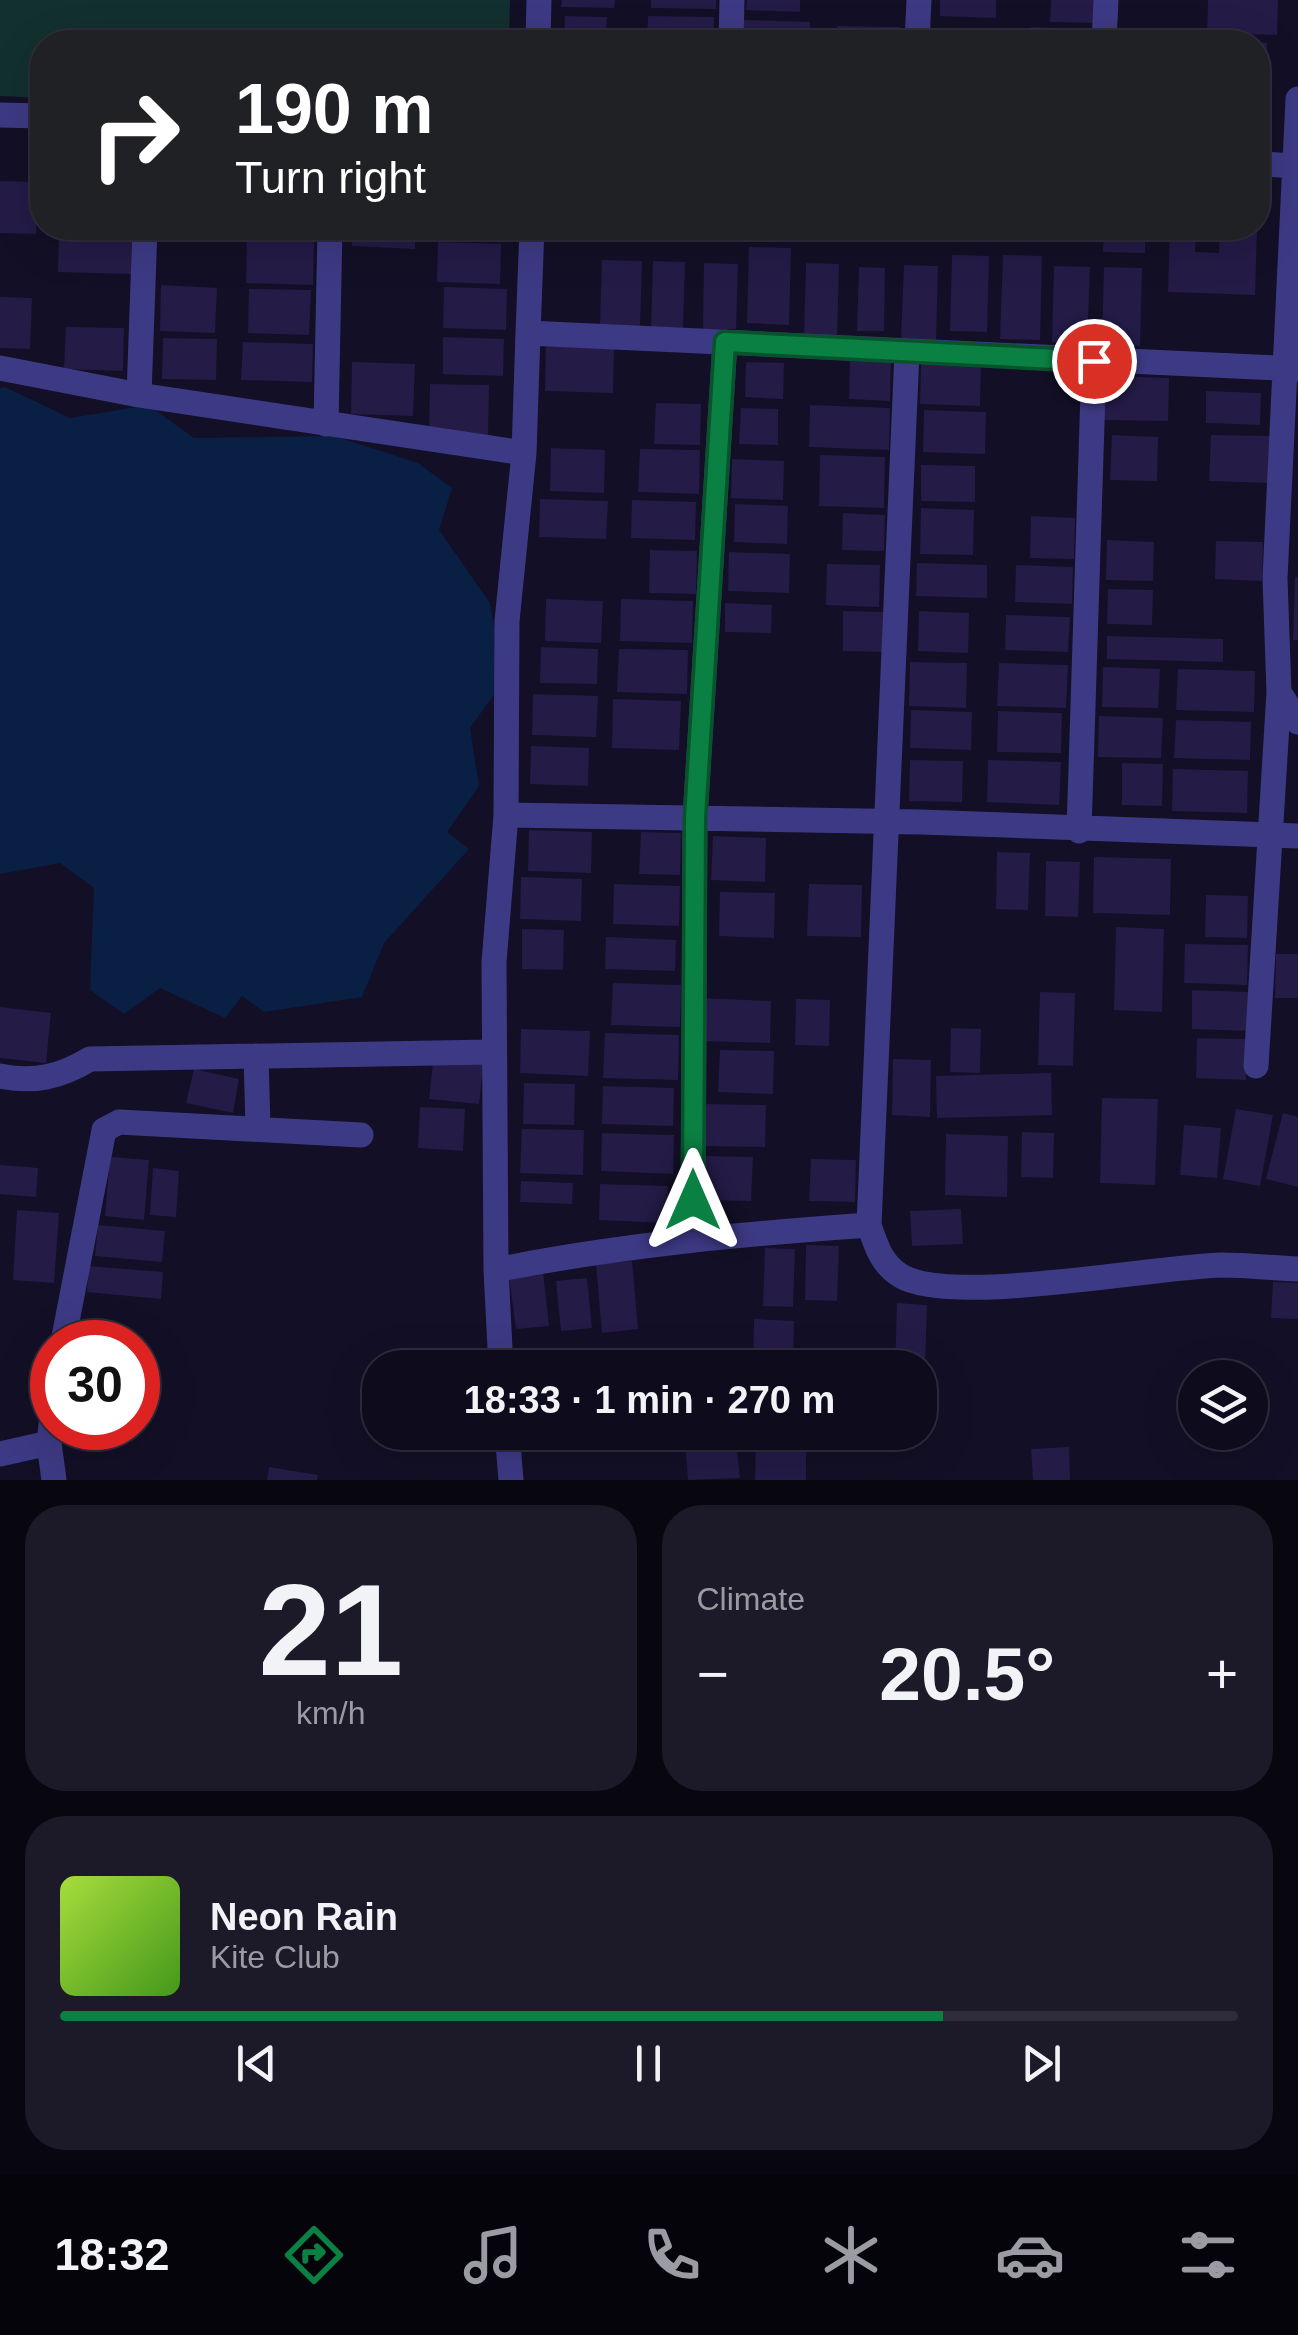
<!DOCTYPE html>
<meta charset="utf-8">
<style>
:root{--surface:#0e0b1c;--page:#1c1929;--text:#f1f3f6;--muted:#9b9ba3;--line:#2e2b3b;--accent:#0b8043}
body{margin:0;font-family:Helvetica,sans-serif;background:var(--page);color:var(--text);height:100vh;display:flex;flex-direction:column;font-size:38px;white-space:nowrap}
*{box-sizing:border-box;margin:0}
p{font-size:32px;color:var(--muted)}
.icon{flex:none;width:55px;height:55px;fill:none;stroke:currentColor;stroke-width:2;stroke-linecap:round;stroke-linejoin:round}
.map{position:relative;height:1480px;overflow:hidden}
.drawer{display:flex;flex-direction:column;gap:25px;padding:25px;background:#08060f;flex:1}
.drawer>*{flex:none}
.banner{position:absolute;left:30px;top:30px;width:1240px;height:210px;border-radius:40px;box-shadow:0 10px 40px #0002,0 0 0 2px var(--line);background:#202124;color:#fff;overflow:hidden}
.buttons{position:absolute;left:1178px;top:1360px;display:grid;gap:20px}
.buttons a{display:grid;place-items:center;width:90px;height:90px;border-radius:50%;background:var(--surface);box-shadow:0 10px 40px #0002,0 0 0 2px var(--line);font-size:50px}
.speed{position:absolute;left:30px;top:1320px;display:flex;gap:20px;font-size:50px;font-weight:700;text-align:center}
.speed>*{display:grid;place-content:center;width:130px;height:130px;border-radius:50%;background:var(--surface);box-shadow:0 10px 40px #0002,0 0 0 2px var(--line);line-height:1}
.speed .limit{border:15px solid #d22;background:#fff;color:#111}
.pin{position:absolute;display:grid;place-items:center;width:85px;height:85px;color:#fff;margin:-42px;border:5px solid #fff;border-radius:50%;box-shadow:0 2px 10px #0007}
.me{position:absolute;width:110px;margin:-55px;rotate:0deg;stroke-linejoin:round;filter:drop-shadow(0 0 8px #0008)}
.turn{display:flex;align-items:center;gap:35px;height:210px;padding:0 40px;font-size:45px}
.turn .icon{width:130px;height:130px;stroke-width:2.5}
.turn b{display:block;font-size:70px;line-height:85px}
.big{font-size:75px;font-weight:700;line-height:1.1}
.drawer .widget{flex:1;display:flex;flex-direction:column;justify-content:center;gap:15px;min-width:0;padding:0 35px;border-radius:40px;background:var(--page)}
.drawer .dial{align-items:center;gap:0}
.dial b{font-size:130px;line-height:1}
.song{display:flex;align-items:center;gap:30px}
.cover{width:120px;height:120px;border-radius:15px;background:linear-gradient(135deg,hsl(80 70% 55%),hsl(100 70% 35%))}
.played{height:10px;border-radius:5px;background:linear-gradient(90deg,var(--accent) 75%,var(--line) 75%)}
.keys{display:flex;justify-content:space-around;direction:ltr}
.heat{display:flex;justify-content:space-between;align-items:center;font-size:55px;direction:ltr}
.drawer .tiles{flex:1;display:grid;gap:25px;grid-template-columns:1fr 1fr}
.widget:last-child{grid-column:span 2}
.trip{position:absolute;left:362px;top:1350px;width:575px;height:100px;border-radius:40px;background:var(--surface);box-shadow:0 10px 40px #0002,0 0 0 2px var(--line);font-weight:700;line-height:100px;text-align:center}
.tabs{display:flex;height:160px;justify-content:space-around;align-items:center;background:#06040b;color:var(--muted)}
.tabs .icon{width:70px;height:70px}
.tabs .on{color:var(--accent)}
.tabs b{font-size:45px;color:var(--text)}
.map>svg:first-child{display:block}
.green{fill:#12302f}
.water{fill:#0a1f44}
.building{fill:#241b47}
.lines{fill:none;stroke-linecap:round;stroke-linejoin:round}
.minor{stroke:#3d3a85;stroke-width:25}
.route-casing{stroke:#07532c;stroke-width:25}
.route{stroke:#0b8043;stroke-width:18}
</style>
<div class="map">
<svg width="1298" height="1480" viewBox="0 0 1298 1480">
<rect width="100%" height="100%" fill="#130f26"/>
<path class="green" d="M0,0h510l-1,42h-467v56l-42,-2z"/>
<path class="water" d="M5,387l65,31 78,-13 46,33 140,-2 84,27 34,25 -13,42 51,73 13,79 -33,46 9,58 -32,46 22,17 -85,94 -22,54 -98,15 -22,-16 -17,22 -65,-30 -36,26 -34,-24 4,-102 -34,-25 -60,11v-486z"/>
<path class="building" d="M562,0h53l-1,8 -53,-1z
M651,0h65v9l-65,-1z
M747,0h53v12l-54,-2z
M940,0h56v18l-56,-2z
M1051,0h44v23l-45,-1z
M1208,0h70l-1,35 -70,-2z
M565,16l42,1 -1,25h-42z
M648,16l66,1 -1,25h-66z
M744,20l66,2v20h-66z
M837,26l63,1v15h-64z
M1031,27l56,2v13h-57z
M939,31l57,1v10h-58z
M1258,42l9,1 -1,41 -8,-1z
M0,181l38,1 -2,52 -36,-1z
M256,228h56v5l-56,-1z
M352,228h63v21l-63,-3z
M447,228h61v9l-61,-2z
M756,228h34v8l-34,-1z
M890,228h51v5l-52,-2z
M956,228h29v12l-29,-1z
M1004,228h36l-1,10 -35,-1z
M1051,228h40l-1,12 -39,-1z
M1104,228h41v25l-42,-1z
M1170,228h26l-1,24 24,1 1,-25h37l-2,67 -87,-3z
M59,230l73,3 -1,41 -73,-2z
M247,240l67,2 -1,43 -67,-2z
M438,242l63,2 -1,40 -63,-2z
M749,247l42,1 -2,77 -42,-2z
M952,255l37,1 -2,76 -37,-1z
M1003,255l39,1 -2,84 -40,-1z
M602,260l40,1 -2,65 -40,-1z
M653,261l32,1 -2,67 -32,-1z
M704,263l34,1 -2,65h-33z
M806,263l33,1 -2,73h-33z
M904,265l34,1 -2,75 -35,-1z
M1054,266l36,1 -3,76 -35,-1z
M859,267l26,1 -1,63h-27z
M1104,267l38,1 -2,78 -38,-1z
M161,285l56,3 -2,45 -55,-2z
M444,287l63,2 -1,41 -63,-2z
M249,289l62,1 -2,45 -61,-2z
M0,297l32,1 -2,51 -30,-1z
M66,327l58,1 -1,43 -59,-2z
M443,337l61,2 -1,37 -60,-2z
M163,338l54,1 -1,41 -54,-1z
M243,342l70,2 -1,38 -71,-2z
M546,345l68,3 -1,45 -68,-2z
M850,360l41,1 -1,40 -41,-2z
M352,362l63,2 -2,52 -62,-2z
M746,362l38,1 -1,36 -38,-2z
M921,364l60,2 -1,40 -60,-2z
M1105,376l64,2 -1,43 -64,-1z
M430,384l59,1 -1,52 -59,-2z
M1206,391l55,2 -1,32 -54,-2z
M656,403l45,1 -1,41 -46,-1z
M810,405l80,3 -1,42 -80,-3z
M741,408l37,1v36l-39,-1z
M924,410l62,2 -1,42 -62,-2z
M1112,435l46,2 -1,44 -47,-1z
M1211,435l61,1 -1,47 -62,-2z
M551,448l54,2 -1,43 -54,-2z
M640,449l60,1 -1,44 -61,-2z
M820,455l65,2 -1,51 -65,-2z
M732,459l52,2 -1,39 -52,-2z
M921,465l54,1v36l-54,-1z
M540,499l68,2 -2,38 -67,-2z
M632,500l64,2 -1,38 -64,-2z
M735,504l53,2 -1,38 -53,-2z
M921,508l53,2 -1,45 -53,-1z
M843,513l42,2 -1,36 -42,-1z
M1031,516l44,2 -1,41 -44,-1z
M1107,540l47,2 -1,39 -47,-1z
M1216,541l47,1 -1,39 -47,-2z
M650,550l47,1 -1,43 -47,-1z
M729,552l61,2 -1,39 -61,-2z
M917,563l70,2v33l-71,-2z
M827,564l53,1 -1,42 -53,-2z
M1016,565l57,2 -1,37 -57,-2z
M1295,577h3v63h-5z
M1108,589l45,1 -1,35 -45,-1z
M546,599l57,2 -2,42 -56,-2z
M621,599l72,2 -1,42 -72,-2z
M725,603l47,2 -1,28 -46,-1z
M843,611l43,1 -2,40 -41,-1z
M919,611l50,2 -1,40 -50,-2z
M1006,615l64,2 -2,35 -63,-2z
M1107,636l116,3v23l-116,-3z
M541,647l57,2 -1,35 -57,-1z
M619,649l69,1 -1,44 -70,-2z
M910,662l57,1 -1,45 -57,-2z
M999,663l69,2 -2,43 -69,-2z
M1103,667l57,2 -2,39 -56,-1z
M1178,669l77,2 -1,41 -78,-2z
M533,694l65,2 -2,41 -64,-2z
M613,699l68,2 -2,49 -67,-2z
M911,710l61,2 -1,38 -61,-2z
M998,711l64,2 -1,40 -64,-1z
M1099,716l64,2 -2,40 -63,-1z
M1176,720l75,2 -1,38 -76,-2z
M531,746l58,2 -1,38 -58,-2z
M910,760l53,1 -1,41 -53,-1z
M988,760l73,2 -2,43 -72,-3z
M1122,763l41,1 -1,42 -40,-1z
M1173,769l75,2 -1,42 -75,-2z
M529,830l63,2 -1,41 -63,-2z
M641,832l40,1 -1,42 -41,-1z
M713,836l53,2 -1,44 -54,-2z
M997,852l33,1 -2,57 -32,-1z
M1094,857l77,2 -1,56 -77,-2z
M1046,861l34,1 -2,55 -33,-1z
M521,877l61,2 -1,42 -61,-2z
M614,884l66,2 -1,40 -66,-2z
M809,884l53,1 -1,52 -54,-1z
M720,892l55,1 -1,45 -55,-2z
M1206,895l42,1 -1,42 -42,-1z
M1116,927l48,2 -2,83 -48,-2z
M522,929l42,1 -1,40 -41,-1z
M606,937l70,3 -1,31 -70,-2z
M1185,944l63,1 -1,40 -63,-2z
M1276,954h22v44h-23z
M613,983l68,2 -1,42 -69,-2z
M1192,990l58,2 -1,39 -57,-2z
M1040,992l35,1 -2,73 -35,-1z
M700,998l71,3 -1,42 -71,-2z
M796,999l34,1 -1,46 -34,-1z
M0,1007l51,6 -5,50 -46,-5z
M951,1028l30,1 -1,44 -30,-1z
M521,1029l69,2 -2,45 -68,-3z
M605,1033l74,2 -1,45 -75,-2z
M1197,1038l50,1 -1,41 -50,-2z
M720,1050l54,1 -1,43 -55,-2z
M434,1053l50,5 -5,46 -50,-5z
M893,1059l38,1 -1,57 -38,-2z
M194,1069l45,10 -6,34 -47,-10z
M1051,1073l1,42 -115,3 -1,-42z
M524,1083l51,1 -1,41 -51,-1z
M603,1086l71,2 -1,38 -71,-2z
M1102,1098l56,1 -3,86 -55,-2z
M704,1104l62,1 -1,42 -62,-1z
M420,1107l45,2 -2,42 -45,-3z
M1236,1109l37,6 -13,71 -37,-7z
M1283,1113l15,4v70l-32,-8z
M1184,1125l37,3 -4,50 -37,-3z
M522,1129l62,1 -1,45 -63,-2z
M1022,1132l32,1 -1,45 -32,-1z
M602,1133l72,2 -1,39 -72,-3z
M946,1134l62,2 -1,61 -62,-2z
M704,1156l49,1 -2,44 -49,-1z
M110,1157l39,3 -5,60 -39,-4z
M811,1159l45,1 -1,42 -46,-1z
M0,1165l38,3 -2,29 -36,-3z
M153,1168l26,3 -3,46 -26,-2z
M521,1181l52,2 -1,21 -52,-2z
M600,1184l68,2 -1,37 -68,-3z
M961,1209l2,35 -51,2 -2,-35z
M17,1210l42,3 -5,70 -41,-3z
M98,1225l67,6 -3,31 -67,-6z
M806,1245l33,1 -2,55 -32,-1z
M765,1248l30,1 -2,58 -30,-1z
M632,1261l6,68 -36,4 -6,-69z
M89,1266l74,6 -2,27 -74,-7z
M543,1272l6,54 -33,3 -7,-53z
M587,1278l5,50 -31,3 -5,-50z
M1273,1282l25,1v36l-27,-1z
M897,1303l30,2 -2,63h-30z
M754,1319l40,2 -1,46 -40,-1z
M684,1432h51l5,46 -52,2z
M756,1440l50,2v38h-51z
M1069,1447l1,33h-37l-2,-31z
M269,1467l49,8 -1,5h-50z"/>
<g class="lines">
<path class="minor" d="M538,42l1,-42
M731,42l1,-42
M917,42l2,-42
M1104,42l2,-42
M1298,99l-23,479 4,114 19,30
M0,115l42,1
M1258,164l40,2
M532,228l-4,105 770,36
M0,368l139,27 385,58
M139,395l6,-167
M326,424l4,-196
M506,815l415,7 377,14
M1079,831l15,-470
M256,1056l2,71
M1256,1066l23,-374
M0,1076c34,7 60,1 90,-17l401,-7
M869,1225l38,-873
M693,1238l2,-420 30,-476
M496,1270l-2,-308 12,-147 1,-194 17,-168 4,-120
M63,1342l41,-212 15,-8 242,13
M501,1368l-5,-98c124,-25 247,-36 373,-45 7,20 12,39 32,51 51,30 251,-9 320,-11 25,0 52,3 77,4
M52,1416l-3,27 5,37
M507,1432l4,48
M0,1454l49,-11"/>
</g>
<g class="lines">
<defs>
<path id="route" d="M693,1200l2,-382 30,-476 369,19"/>
</defs>
<use href="#route" class="route-casing"/>
<use href="#route" class="route"/>
</g>
</svg>
<div class="buttons">
<a><svg class="icon" aria-label="layers" viewBox="0 0 24 24"><path d="M12 4l9 5-9 5-9-5zM3 14l9 5 9-5"/></svg></a>
</div>
<div class="speed"><div class="limit">30</div></div>
<div class="pin" style="left:1094px;top:361px;background:#d93025"><svg class="icon" aria-label="arrive" viewBox="0 0 24 24"><path d="M6 21V4h12l-3 4 3 4H6"/></svg></div>
<svg class="me" style="left:693px;top:1200px" viewBox="-20 -20 40 40"><path d="M0-17L14 15 0 8-14 15z" fill="#0b8043" stroke="#fff" stroke-width="4"/></svg>
<div class="trip">18:33 · 1 min · 270 m</div>
<div class="banner">
<div class="turn"><svg class="icon" aria-label="right" viewBox="0 0 24 24"><path d="M7 20v-9h11M14 6l5 5-5 5"/></svg><div><b>190 m</b>Turn right</div></div>
</div>
</div>
<section class="drawer">
<div class="tiles">
<div class="widget dial"><b>21</b><p>km/h</p></div>
<div class="widget"><p>Climate</p>
<div class="heat"><a>−</a><b class="big">20.5°</b><a>+</a></div>
</div>
<div class="widget">
<div class="song"><i class="cover"></i><div><b>Neon Rain</b><p>Kite Club</p></div></div>
<div class="played"></div>
<div class="keys"><svg class="icon" aria-label="previous" viewBox="0 0 24 24"><path d="M18 5L8 12l10 7zM5 5v14"/></svg><svg class="icon" aria-label="pause" viewBox="0 0 24 24"><path d="M8 5v14M16 5v14"/></svg><svg class="icon" aria-label="next" viewBox="0 0 24 24"><path d="M6 5l10 7-10 7zM19 5v14"/></svg></div>
</div>
</div>
</section>
<nav class="tabs">
<b>18:32</b>
<svg class="icon on" aria-label="directions" viewBox="0 0 24 24"><path d="M12 3l9 9-9 9-9-9zM9 14v-3h6M13 9l2 2-2 2"/></svg>
<svg class="icon" aria-label="music" viewBox="0 0 24 24"><path d="M9 18V5l10-2v13"/><circle cx="6" cy="18" r="3"/><circle cx="16" cy="16" r="3"/></svg>
<svg class="icon" aria-label="phone" viewBox="0 0 24 24"><path d="M5 4h4l2 5-3 2q2 4 5 5l2-3 5 2v4C11 20 4 13 5 4z"/></svg>
<svg class="icon" aria-label="climate" viewBox="0 0 24 24"><path d="M12 3v18M4 7l16 10M4 17L20 7"/></svg>
<svg class="icon" aria-label="car" viewBox="0 0 24 24"><path d="M5 17H2v-5l4-1 3-4h7l3 4 3 1v5h-3M9 17h6M6 11h13"/><circle cx="7" cy="17" r="2"/><circle cx="17" cy="17" r="2"/></svg>
<svg class="icon" aria-label="filters" viewBox="0 0 24 24"><path d="M4 7h16M4 17h16"/><circle cx="9" cy="7" r="2"/><circle cx="15" cy="17" r="2"/></svg>
</nav>
